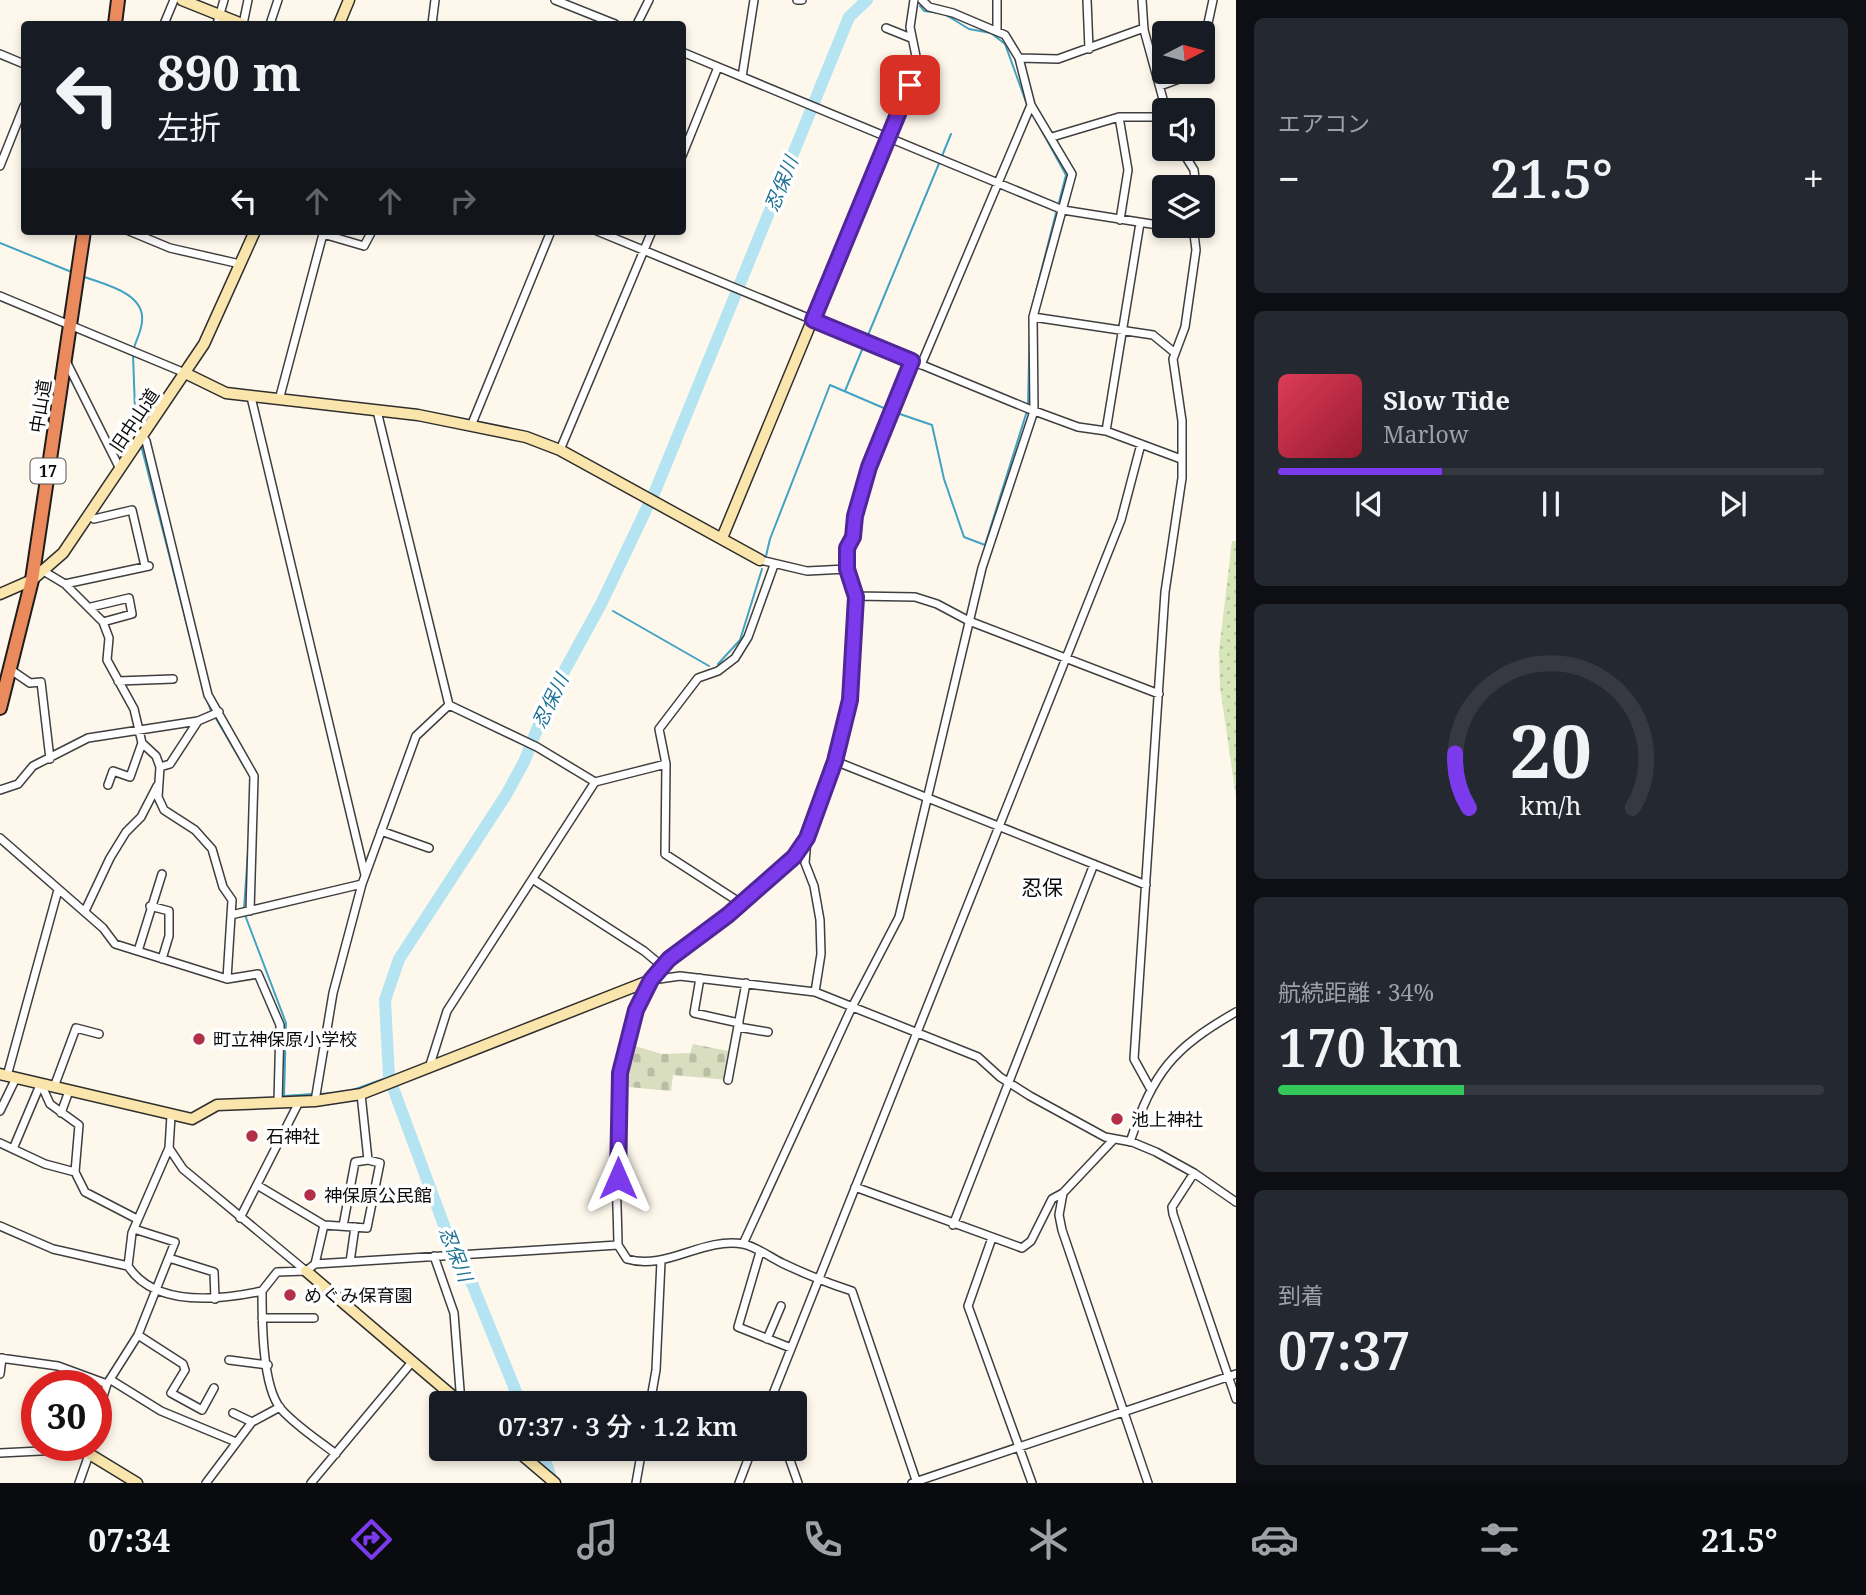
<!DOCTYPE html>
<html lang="ja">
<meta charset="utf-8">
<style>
:root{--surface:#171b24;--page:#242831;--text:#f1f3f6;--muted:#9ea1a6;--line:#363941;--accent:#7c3aed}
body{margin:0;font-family:"Noto Serif","Noto Sans JP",serif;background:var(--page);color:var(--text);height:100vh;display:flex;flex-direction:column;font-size:26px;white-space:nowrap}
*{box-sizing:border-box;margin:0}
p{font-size:23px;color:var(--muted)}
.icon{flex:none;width:38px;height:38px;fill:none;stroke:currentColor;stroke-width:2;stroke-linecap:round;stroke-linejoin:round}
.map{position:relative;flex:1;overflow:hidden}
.sheet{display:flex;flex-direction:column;gap:18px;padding:18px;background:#0d0f14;width:630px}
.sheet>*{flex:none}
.hud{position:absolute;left:21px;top:21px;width:665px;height:214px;border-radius:7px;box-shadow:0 4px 10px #0003;background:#171b24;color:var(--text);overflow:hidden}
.needle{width:46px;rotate:84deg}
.controls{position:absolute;left:1152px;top:21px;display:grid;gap:14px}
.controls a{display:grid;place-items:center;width:63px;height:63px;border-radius:7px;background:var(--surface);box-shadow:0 4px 10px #0003;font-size:35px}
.speed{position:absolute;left:21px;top:1370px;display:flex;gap:14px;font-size:35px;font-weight:700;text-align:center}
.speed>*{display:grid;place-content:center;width:91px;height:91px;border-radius:50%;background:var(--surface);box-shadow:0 4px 10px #0003;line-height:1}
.speed .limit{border:10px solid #d22;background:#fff;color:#111}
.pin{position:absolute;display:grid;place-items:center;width:60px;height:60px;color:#fff;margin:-30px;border-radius:14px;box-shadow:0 4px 10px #0006}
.me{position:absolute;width:77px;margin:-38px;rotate:0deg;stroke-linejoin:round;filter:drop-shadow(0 0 5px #0008)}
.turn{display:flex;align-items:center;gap:24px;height:147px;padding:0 21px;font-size:32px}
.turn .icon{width:91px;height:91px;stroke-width:2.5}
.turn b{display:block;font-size:49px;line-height:60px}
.lanes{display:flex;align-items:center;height:66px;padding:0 21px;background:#0003;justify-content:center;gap:35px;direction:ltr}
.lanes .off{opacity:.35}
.big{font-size:52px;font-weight:600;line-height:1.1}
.sheet .widget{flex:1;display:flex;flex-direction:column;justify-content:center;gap:10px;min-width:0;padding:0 24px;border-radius:10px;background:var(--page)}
.sheet .dial{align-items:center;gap:0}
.dial svg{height:182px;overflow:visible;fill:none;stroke:var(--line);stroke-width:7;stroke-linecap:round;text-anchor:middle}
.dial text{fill:var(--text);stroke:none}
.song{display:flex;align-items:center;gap:21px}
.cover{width:84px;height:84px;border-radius:10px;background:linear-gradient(135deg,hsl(350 70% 55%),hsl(350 70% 35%))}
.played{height:7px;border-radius:4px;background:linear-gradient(90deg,var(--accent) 30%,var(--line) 30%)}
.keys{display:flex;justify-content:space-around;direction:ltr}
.heat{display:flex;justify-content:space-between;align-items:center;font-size:38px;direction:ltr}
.charge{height:10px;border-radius:5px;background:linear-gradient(90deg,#34c759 34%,var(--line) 0)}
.trip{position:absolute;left:429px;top:1391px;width:378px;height:70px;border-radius:7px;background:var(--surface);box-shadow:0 4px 10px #0003;font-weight:600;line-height:70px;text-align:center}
.dock{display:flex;height:112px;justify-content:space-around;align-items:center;background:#090b0e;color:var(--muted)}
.dock .icon{width:49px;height:49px}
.dock .on{color:var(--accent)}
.dock b{font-size:32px;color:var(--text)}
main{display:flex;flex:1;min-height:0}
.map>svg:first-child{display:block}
.grass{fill:url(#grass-dots)}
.cemetery{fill:url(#cemetery-stones)}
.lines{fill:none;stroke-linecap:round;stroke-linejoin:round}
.stream{stroke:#40a2c4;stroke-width:2}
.river{stroke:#b4e4f2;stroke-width:12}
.street-casing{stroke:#3f3f3f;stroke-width:10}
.secondary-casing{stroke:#2e2e2e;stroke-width:13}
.highway-casing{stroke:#1d1d1d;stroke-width:16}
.street{stroke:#fff;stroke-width:7}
.secondary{stroke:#fae6ac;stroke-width:10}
.highway{stroke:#eb8a5d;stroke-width:12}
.route-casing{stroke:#51269a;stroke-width:18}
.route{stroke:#7c3aed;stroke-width:12}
.poi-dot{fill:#b32e47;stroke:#fff;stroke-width:2.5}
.labels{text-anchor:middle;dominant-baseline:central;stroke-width:7;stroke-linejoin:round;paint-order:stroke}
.shield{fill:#fff;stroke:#555;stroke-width:2}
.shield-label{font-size:16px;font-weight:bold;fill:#0c0c0c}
.street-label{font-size:18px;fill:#0c0c0c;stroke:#fff}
.poi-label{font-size:18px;fill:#0c0c0c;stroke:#fff;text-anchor:start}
.water-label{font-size:19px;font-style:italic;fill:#1e7295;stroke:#fff}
.quarter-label{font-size:21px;fill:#0c0c0c;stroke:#fff}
</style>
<main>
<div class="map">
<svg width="1236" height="1483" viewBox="0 0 1236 1483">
<defs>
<pattern id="grass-dots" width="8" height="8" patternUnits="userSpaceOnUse" patternTransform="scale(1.75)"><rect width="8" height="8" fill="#d6e6b9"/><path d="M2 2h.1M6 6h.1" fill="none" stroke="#b6c49e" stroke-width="1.8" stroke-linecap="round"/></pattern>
<pattern id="cemetery-stones" width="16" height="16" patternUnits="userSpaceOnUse" patternTransform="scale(1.75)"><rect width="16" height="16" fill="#d8debf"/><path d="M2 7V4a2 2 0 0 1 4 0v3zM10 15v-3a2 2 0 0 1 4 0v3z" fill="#b8bda3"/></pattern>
</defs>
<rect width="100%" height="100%" fill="#fef8ec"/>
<path class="grass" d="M1232,541h4v256l-16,-110 -1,-36z"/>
<path class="cemetery" d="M625,1043l37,11 28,-1 3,-9 40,8 -5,28 -55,-5 -2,16 -53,-5z"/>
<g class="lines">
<path class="stream" d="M920,6l4,5 16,2
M946,15l23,14 22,4 14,11 21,58
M1037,122l29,53 -7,27
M942,156l9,-22
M0,243l74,30
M82,276c20,8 63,16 60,45 0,9 -6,19 -8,27
M1031,311l25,-98
M866,340l74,-179
M133,354l3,85
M845,391l19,-46
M1028,405l2,-89
M897,413l35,12 12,54 20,58 21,8 42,-134
M141,445l56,219
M766,556l4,-17 60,-154 56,24
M601,604l2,1
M613,611l96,55
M718,664l22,-24 22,-71
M207,700l4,11
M214,715l31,53
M244,909l4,-57
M245,915l41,108 -2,73 29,-2
M353,1090l36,-13
M319,1094l19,-1"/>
<path class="river" d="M521,1404l-48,-118 -21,-39 -63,-170 -4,-77 14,-41 107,-164 18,-33 26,-65 51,-93 55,-115 193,-472 18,-17
M541,1449l12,34"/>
<defs>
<path id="street" d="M555,0l60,24
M797,0h5
M997,0v30
M1087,0l2,49
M1142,0l2,30 22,80
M164,24l10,-24
M217,24l7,-24
M243,24l5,-24
M270,24l8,-24
M432,24l3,-24
M637,24l12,-24
M886,28l25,10
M1202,51l11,-51
M682,52l381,158 101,16
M0,54l24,10
M1019,58l39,1 86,-31
M742,77l12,-77
M1160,86l38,-14
M1119,117l9,53 -8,50
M888,137l30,-71 -8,-39 4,-27
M1052,137l67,-20h45
M1181,149l13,21 2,17
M682,156l36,-89
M0,166l24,-60
M1165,226l28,3
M129,231l41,17 70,16
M597,231l432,178 49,18 28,4 75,28
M0,296l185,77
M1033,317l120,18 22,18
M67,363l53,106
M921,365l110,-260
M251,397l114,478
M279,400l44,-166 41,12 8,-15
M377,411l72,294 88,42 58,35
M471,426l80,-195
M1106,431l34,-208
M142,436l4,5 62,254 46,81 -4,135
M560,450l92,-219
M89,516l5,3 38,-9 13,56
M760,560l47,11 40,-2
M45,572l20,12 38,38 6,16 -2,22 27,49 8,34 14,13 4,11 -2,30 6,13 31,20 17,19 11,38 9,13 -5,79
M65,584l84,-18
M856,596l59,1 22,7 32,17 190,73
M91,607l38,-9 3,16 -29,8
M11,670l19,13 11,-1 9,77
M118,681l55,-2
M835,761l311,124
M160,767l10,-3 28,-43
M108,785l5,-14 17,6 12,-34
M0,790l18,-6 15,-18 55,-28 110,-17 21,-9
M381,831l48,17
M0,838l103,90 12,16 112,35 31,-5 22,51 -2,78
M807,838c-36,52 -92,81 -139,122 -66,59 -51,204 -50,285l9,14c39,12 75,-22 116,-15 12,2 27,13 39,19 23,11 45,20 70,28l65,192
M534,880l110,71 18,15
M150,906l19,5v25l-7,23
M740,906l-4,-6 -71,-46 1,-90 -7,-35 39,-51 20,-7 17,-13 13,-21 26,-72
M85,911l25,-53 16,-26 15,-15 16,-31
M231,915l131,-31
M138,951l24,-77
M700,978l-6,35 45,10
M652,980l28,-4 135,16 163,65 22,20 30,19 75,41 27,5 24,10 38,21 42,29
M815,992l6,-38 -1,-34 -6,-34 -9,-23 2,-25 28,-77 15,-61 6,-104 -9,-27v-21l6,-11 2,-21 14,-49 43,-106
M738,1027l30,5
M429,1068l18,-57 148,-229 71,-18
M7,1076l51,-186
M728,1080l18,-97
M41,1084l9,20 29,21 -4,47 10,20 52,27
M54,1087l22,-59 23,6
M1150,1088l-16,-29 31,-467 17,-114v-57l-9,-62 12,-32 11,-77 -3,-24
M315,1101l18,-108 29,-109 54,-148 33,-31
M0,1111l16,-33
M61,1113l8,-22
M171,1116l-2,32 -37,85 -4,33c27,42 92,34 134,25
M1130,1142c24,-71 42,-93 106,-130
M0,1143l45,21 30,8
M169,1148l14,21 123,102
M13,1149l27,-64
M1194,1173l-22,34 1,7 63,185
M257,1185l67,40
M855,1187l167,61 9,-7 21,-42 11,-6 50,-53
M1063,1193l-4,22 3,15 86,253
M240,1218l59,-116
M953,1225l141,-361
M0,1226l53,23 75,17
M343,1226l12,-64 13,-2
M992,1238l-24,68 64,177
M743,1244l108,-235 48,-92 83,-349 52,-157 -1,-94 39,-143 -41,-69 -12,-47 -14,-23 -52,-22 -24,-6 -7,-7
M760,1252l-22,75 53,21
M434,1256l20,57 7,90
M169,1258l45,14 1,27
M350,1262l5,-35
M315,1264l9,-39 43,3 13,-65 -12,-3 -7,-66
M262,1318h52
M138,1335l45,29 2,6 -14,23 31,17 12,-22
M767,1339l14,-33
M0,1358l58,8 49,18
M229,1360l39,5
M0,1374l2,-16
M111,1380l50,31 75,31
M650,1404l6,-34 5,-109
M769,1404l352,-884 20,-76
M233,1413l19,9
M96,1419l11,-35 31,-49 37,-93 -41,-13
M786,1449l12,34
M0,1453l60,-3 31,5
M336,1454c-18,-14 -40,-28 -55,-45 -19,-22 -19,-89 -19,-118l15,-19 29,-1 9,-7 303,-19
M79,1483l13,-37
M206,1483l46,-61 28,-15
M311,1483l101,-121
M636,1483l6,-34
M739,1483l13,-34
M912,1483l324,-109"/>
<path id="secondary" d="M182,0l60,24
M339,24l10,-24
M185,373l41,20 192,22 108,22 34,13 200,110
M722,538l166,-401
M0,594l32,-14 31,-27 141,-209 51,-113
M0,1074l192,45 25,-14 98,-4 46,-7 290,-114
M306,1271l156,133
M515,1449l40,34
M91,1455l46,28"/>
<path id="highway" d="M115,24l3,-24
M0,708l32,-128 52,-349"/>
</defs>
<use href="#street" class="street-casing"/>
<use href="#secondary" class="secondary-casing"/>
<use href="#highway" class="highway-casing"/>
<use href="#street" class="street"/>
<use href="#secondary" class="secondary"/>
<use href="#highway" class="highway"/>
</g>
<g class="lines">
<defs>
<path id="route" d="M618,1178l2,-105 16,-63 15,-30 18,-21 59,-44 66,-58 13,-19 28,-77 15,-61 6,-103 -9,-28v-21l6,-11 2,-21 14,-49 43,-106 -99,-41 97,-235"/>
</defs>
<use href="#route" class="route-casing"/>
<use href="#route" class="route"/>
</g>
<g class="poi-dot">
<circle cx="199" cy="1039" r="7"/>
<circle cx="1117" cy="1119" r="7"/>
<circle cx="252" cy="1136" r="7"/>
<circle cx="310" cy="1195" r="7"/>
<circle cx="290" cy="1295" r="7"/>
</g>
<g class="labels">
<rect class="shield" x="30.5" y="458.5" width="35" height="25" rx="5"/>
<g class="shield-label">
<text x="48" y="471">17</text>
</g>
<g class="street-label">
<text transform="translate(40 406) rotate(-81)">中山道</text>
<text transform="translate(134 420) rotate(-56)">旧中山道</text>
</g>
<g class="poi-label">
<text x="213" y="1039">町立神保原小学校</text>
<text x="1131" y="1119">池上神社</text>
<text x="266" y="1136">石神社</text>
<text x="324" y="1195">神保原公民館</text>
<text x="304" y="1295">めぐみ保育園</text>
</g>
<g class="water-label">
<text transform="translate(781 184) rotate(-68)">忍保川</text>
<text transform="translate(550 701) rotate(-64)">忍保川</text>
<text transform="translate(456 1254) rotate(68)">忍保川</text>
</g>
<g class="quarter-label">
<text x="1042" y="887">忍保</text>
</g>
</g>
</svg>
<div class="controls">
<a><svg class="needle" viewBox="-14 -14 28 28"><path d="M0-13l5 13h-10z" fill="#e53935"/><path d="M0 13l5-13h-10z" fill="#9ea1a6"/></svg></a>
<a><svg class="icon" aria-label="sound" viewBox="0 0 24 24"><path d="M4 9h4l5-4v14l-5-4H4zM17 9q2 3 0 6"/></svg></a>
<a><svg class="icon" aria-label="layers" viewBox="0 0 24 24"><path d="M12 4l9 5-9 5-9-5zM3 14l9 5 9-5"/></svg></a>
</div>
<div class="speed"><div class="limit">30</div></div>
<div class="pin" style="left:910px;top:85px;background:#d93025"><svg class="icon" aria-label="arrive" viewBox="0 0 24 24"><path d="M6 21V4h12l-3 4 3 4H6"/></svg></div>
<svg class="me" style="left:618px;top:1178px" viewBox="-20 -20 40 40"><path d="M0-17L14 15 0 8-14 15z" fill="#7c3aed" stroke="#fff" stroke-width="4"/></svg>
<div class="trip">07:37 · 3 分 · 1.2 km</div>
<div class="hud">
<div class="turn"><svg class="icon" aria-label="left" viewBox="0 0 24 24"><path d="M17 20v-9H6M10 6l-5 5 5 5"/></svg><div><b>890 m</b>左折</div></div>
<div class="lanes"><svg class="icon" aria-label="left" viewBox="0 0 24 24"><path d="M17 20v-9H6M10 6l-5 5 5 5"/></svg><svg class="icon off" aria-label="ahead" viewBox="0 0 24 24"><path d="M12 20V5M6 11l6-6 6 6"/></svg><svg class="icon off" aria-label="ahead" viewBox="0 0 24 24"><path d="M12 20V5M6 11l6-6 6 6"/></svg><svg class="icon off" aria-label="right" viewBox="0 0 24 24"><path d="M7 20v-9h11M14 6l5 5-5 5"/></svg></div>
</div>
</div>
<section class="sheet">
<div class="widget"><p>エアコン</p>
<div class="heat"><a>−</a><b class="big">21.5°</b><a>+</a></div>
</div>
<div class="widget">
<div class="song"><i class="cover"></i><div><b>Slow Tide</b><p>Marlow</p></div></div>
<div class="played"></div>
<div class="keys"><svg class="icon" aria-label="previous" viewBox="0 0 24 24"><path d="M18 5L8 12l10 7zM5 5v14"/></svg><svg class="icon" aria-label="pause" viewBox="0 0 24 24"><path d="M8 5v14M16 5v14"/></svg><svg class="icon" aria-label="next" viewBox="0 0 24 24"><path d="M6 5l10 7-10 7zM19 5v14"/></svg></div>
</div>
<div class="widget dial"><svg viewBox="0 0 100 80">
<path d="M14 69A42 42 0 1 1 86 69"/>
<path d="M14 69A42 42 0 0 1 8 45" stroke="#7c3aed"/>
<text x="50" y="56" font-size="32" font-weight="700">20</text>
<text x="50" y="72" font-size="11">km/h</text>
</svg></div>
<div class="widget"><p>航続距離 · 34%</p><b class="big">170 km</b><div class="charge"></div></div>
<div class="widget"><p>到着</p><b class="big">07:37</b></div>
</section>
</main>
<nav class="dock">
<b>07:34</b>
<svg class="icon on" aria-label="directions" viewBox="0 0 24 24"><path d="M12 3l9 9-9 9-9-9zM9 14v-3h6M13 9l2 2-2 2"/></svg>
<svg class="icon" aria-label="music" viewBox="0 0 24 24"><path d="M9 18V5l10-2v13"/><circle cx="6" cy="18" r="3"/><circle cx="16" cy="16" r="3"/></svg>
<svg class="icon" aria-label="phone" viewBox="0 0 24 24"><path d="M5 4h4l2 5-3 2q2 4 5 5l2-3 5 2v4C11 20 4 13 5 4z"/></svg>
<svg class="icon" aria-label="climate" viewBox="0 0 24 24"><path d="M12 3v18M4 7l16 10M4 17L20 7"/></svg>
<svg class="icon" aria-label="car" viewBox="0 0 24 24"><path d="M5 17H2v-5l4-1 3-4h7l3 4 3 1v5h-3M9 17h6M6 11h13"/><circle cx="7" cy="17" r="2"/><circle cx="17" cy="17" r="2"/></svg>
<svg class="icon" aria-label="filters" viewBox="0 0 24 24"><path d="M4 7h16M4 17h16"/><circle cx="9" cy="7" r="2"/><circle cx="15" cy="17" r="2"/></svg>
<b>21.5°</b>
</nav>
